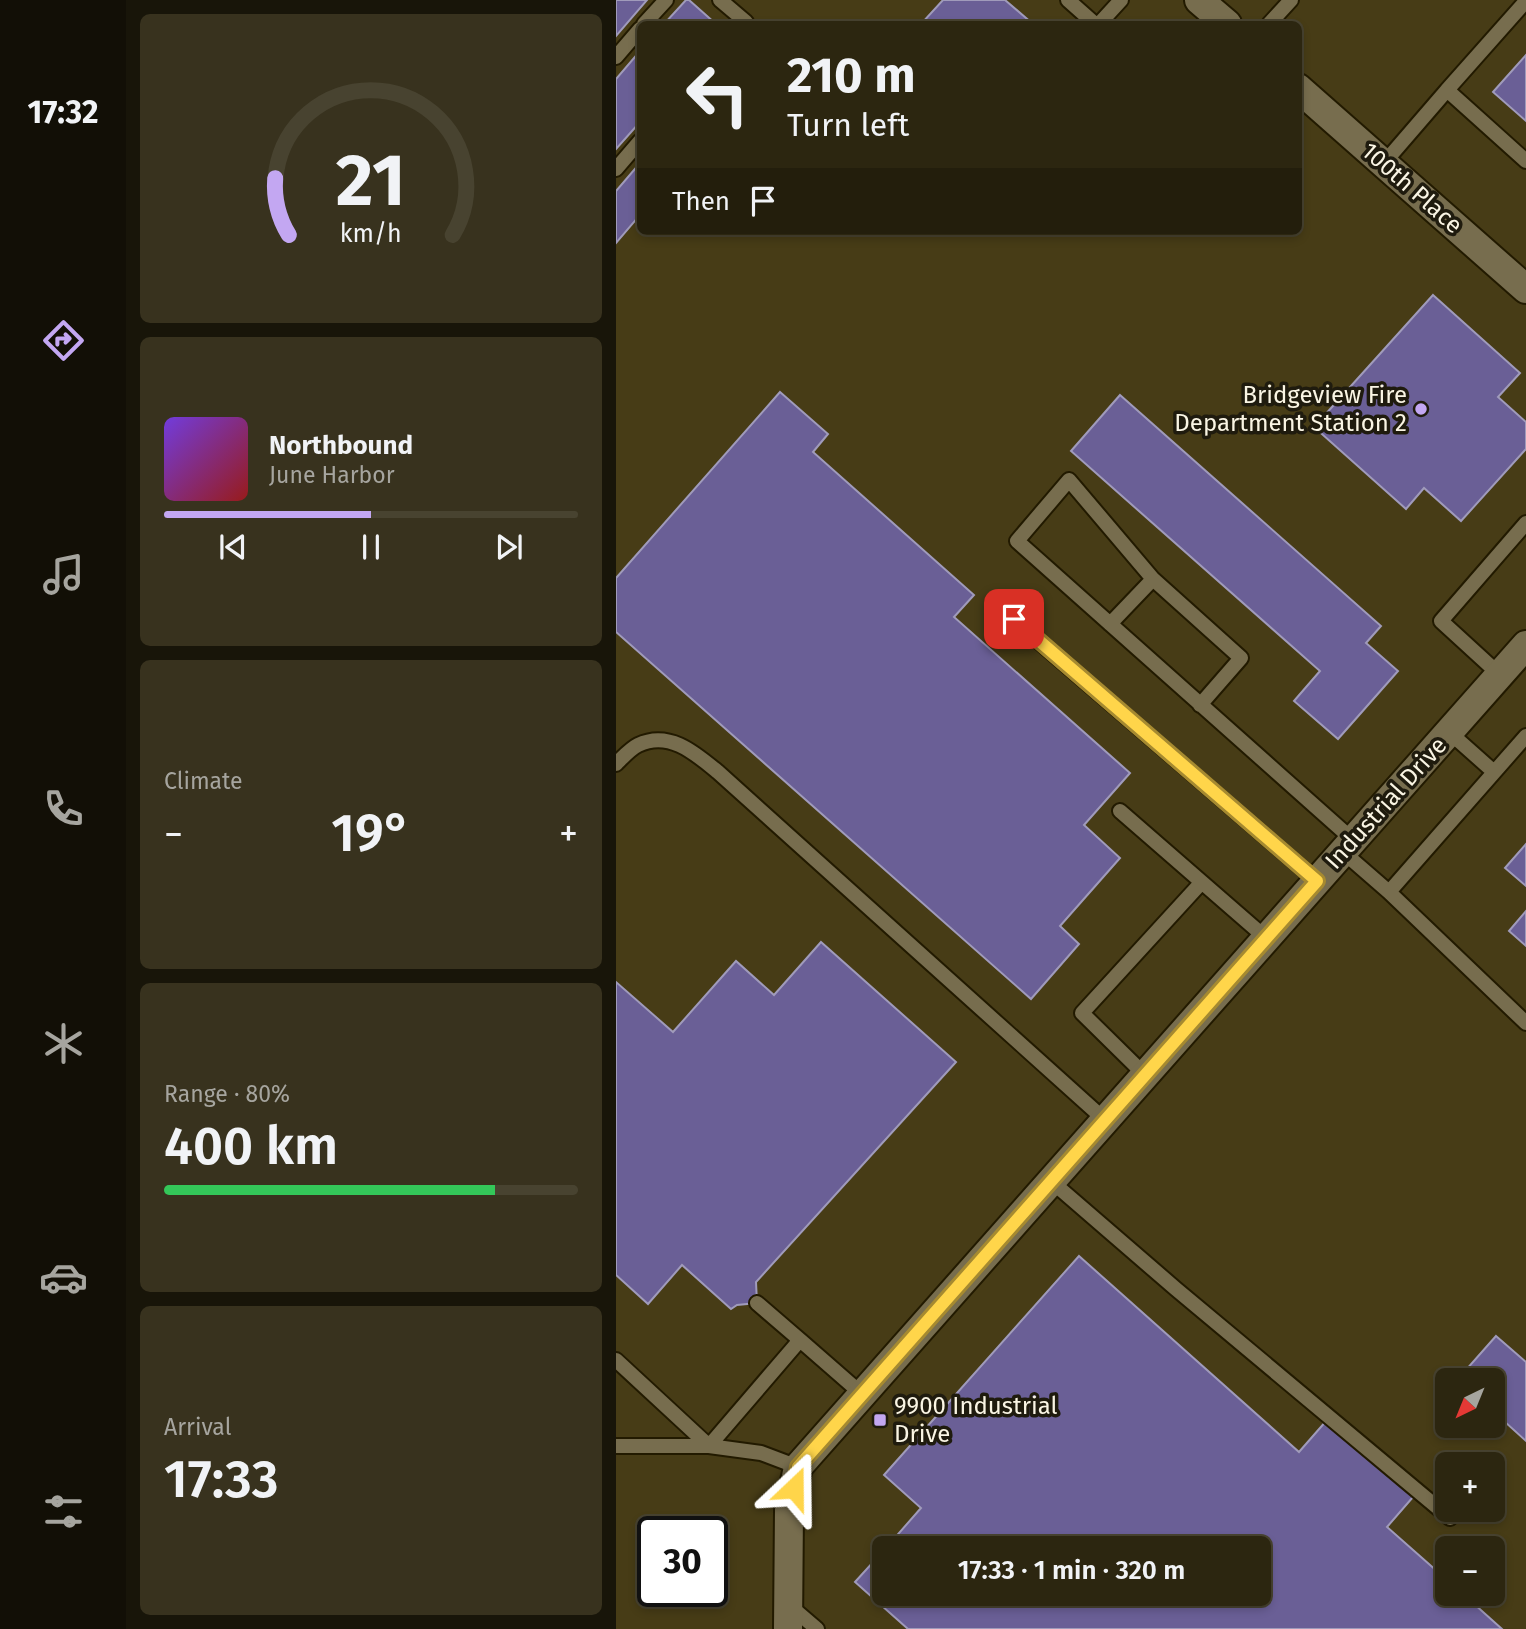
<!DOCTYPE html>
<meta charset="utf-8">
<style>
:root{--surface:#2c2610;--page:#38321e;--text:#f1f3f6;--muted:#a6a59f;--line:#484330;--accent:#c3a7f2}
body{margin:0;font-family:"Fira Sans",sans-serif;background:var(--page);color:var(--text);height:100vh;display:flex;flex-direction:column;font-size:26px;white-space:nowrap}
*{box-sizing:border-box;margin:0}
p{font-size:23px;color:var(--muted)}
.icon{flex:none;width:38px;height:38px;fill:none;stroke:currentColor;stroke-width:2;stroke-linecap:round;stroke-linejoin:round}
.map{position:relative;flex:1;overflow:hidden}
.panel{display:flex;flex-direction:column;gap:14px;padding:14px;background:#181509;width:490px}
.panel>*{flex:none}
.banner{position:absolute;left:21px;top:21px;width:665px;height:214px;border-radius:10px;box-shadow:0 4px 10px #0003,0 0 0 2px var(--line);background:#2c2610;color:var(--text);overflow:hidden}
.needle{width:46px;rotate:223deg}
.buttons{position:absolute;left:819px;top:1368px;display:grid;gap:14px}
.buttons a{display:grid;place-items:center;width:70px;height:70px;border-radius:10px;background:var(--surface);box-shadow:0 4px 10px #0003,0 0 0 2px var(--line);font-size:35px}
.speed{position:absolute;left:21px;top:1516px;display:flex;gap:14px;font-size:35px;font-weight:700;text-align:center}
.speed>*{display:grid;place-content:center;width:91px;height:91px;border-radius:50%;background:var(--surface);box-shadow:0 4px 10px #0003,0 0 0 2px var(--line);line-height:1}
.speed .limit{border:4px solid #111;border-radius:10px;background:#fff;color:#111}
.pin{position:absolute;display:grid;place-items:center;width:60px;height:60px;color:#fff;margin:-30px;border-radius:14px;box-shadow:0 4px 10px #0006}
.me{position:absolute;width:77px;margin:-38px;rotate:23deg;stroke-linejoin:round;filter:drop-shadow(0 0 5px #0008)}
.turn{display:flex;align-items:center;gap:24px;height:147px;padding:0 35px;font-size:32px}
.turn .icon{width:91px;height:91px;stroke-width:2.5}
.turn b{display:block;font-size:49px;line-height:60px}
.then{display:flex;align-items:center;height:66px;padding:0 35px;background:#0003;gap:14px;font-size:26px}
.big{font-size:52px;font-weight:600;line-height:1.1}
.panel .card{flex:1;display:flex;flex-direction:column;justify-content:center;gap:10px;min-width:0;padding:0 24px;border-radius:10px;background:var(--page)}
.panel .dial{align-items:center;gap:0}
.dial svg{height:182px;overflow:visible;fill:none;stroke:var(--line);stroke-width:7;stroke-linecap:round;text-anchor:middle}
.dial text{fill:var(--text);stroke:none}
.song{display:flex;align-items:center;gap:21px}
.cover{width:84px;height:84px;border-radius:10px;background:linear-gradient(135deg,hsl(260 70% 55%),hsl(0 70% 35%))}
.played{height:7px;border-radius:4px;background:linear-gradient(90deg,var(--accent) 50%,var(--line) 50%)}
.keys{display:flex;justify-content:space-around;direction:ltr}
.heat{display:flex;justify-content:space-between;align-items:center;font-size:38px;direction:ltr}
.charge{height:10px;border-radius:5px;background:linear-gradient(90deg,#34c759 80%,var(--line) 0)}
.trip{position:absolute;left:256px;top:1536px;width:399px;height:70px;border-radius:10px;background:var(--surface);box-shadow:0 4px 10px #0003,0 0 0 2px var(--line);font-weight:600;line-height:70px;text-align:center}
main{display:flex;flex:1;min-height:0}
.tabs{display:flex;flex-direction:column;width:126px;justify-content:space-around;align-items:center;background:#120f06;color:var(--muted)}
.tabs .icon{width:49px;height:49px}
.tabs .on{color:var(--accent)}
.tabs b{font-size:32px;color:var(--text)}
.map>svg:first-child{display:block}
.built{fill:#473c16;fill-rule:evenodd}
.building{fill:#6a5f96;stroke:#a09bbb;stroke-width:2}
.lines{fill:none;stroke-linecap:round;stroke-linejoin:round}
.lane-casing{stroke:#221a00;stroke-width:18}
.street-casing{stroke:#221a00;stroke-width:32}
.lane{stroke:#776d4e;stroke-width:14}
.street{stroke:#776d4e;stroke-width:28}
.route-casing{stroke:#a68a30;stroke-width:18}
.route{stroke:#ffd54a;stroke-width:12}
.poi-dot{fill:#c3a7f2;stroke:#1f1b0e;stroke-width:2.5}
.labels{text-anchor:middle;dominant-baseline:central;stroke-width:7;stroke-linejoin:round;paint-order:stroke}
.street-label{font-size:24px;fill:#faf5e4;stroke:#1f1b0e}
.poi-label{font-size:24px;fill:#faf5e4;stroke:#1f1b0e;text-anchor:end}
</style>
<main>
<nav class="tabs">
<b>17:32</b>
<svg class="icon on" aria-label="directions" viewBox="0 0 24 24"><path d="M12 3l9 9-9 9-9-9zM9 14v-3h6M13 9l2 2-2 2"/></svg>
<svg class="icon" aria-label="music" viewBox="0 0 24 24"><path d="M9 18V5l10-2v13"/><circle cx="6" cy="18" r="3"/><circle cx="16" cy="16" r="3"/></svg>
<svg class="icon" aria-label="phone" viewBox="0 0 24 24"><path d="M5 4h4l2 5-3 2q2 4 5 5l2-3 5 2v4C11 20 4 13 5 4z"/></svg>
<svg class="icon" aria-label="climate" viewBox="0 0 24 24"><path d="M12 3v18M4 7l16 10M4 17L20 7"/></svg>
<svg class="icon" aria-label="car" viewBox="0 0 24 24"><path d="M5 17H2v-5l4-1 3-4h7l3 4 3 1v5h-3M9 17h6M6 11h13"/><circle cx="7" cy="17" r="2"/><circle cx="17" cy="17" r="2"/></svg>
<svg class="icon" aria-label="filters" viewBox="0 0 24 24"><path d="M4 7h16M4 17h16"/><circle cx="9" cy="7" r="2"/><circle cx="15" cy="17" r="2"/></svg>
</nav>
<section class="panel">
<div class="card dial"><svg viewBox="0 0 100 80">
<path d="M14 69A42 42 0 1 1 86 69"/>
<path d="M14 69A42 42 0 0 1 8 44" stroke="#c3a7f2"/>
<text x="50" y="56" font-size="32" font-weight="700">21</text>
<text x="50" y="72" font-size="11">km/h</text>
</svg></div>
<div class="card">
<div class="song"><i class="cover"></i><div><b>Northbound</b><p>June Harbor</p></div></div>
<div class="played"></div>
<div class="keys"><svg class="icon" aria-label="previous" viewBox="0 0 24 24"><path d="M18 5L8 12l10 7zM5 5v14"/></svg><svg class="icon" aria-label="pause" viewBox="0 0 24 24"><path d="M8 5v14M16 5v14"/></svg><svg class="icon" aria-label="next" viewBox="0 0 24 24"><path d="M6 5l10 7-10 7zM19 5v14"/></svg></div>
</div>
<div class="card"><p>Climate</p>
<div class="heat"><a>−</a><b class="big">19°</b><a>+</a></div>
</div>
<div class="card"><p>Range · 80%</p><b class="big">400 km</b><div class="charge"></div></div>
<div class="card"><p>Arrival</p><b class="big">17:33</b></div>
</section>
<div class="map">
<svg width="910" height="1629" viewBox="0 0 910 1629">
<rect width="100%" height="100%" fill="#3b3316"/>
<path class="built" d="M0,0h910v1629h-910zM24,24h658v207h-658zM831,1381h46v45h-46zM831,1465h46v45h-46zM37,1531h59v60h-59zM268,1549h374v45h-374zM831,1549h46v45h-46z"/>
<path class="building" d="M0,0h31l-31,36z
M70,0h3l27,24h-52z
M327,0h62l28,24h-112z
M24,51v71l-24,27v-70z
M910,55v66l-33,-29z
M24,163v52l-24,28v-52z
M817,295l87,78 -22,24 28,25v27l-65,72 -37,-33 -18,21 -92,-82z
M164,392l48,42 -15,18 161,143 -20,22 176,156 -46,52 36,33 -60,68 19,18 -48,55 -415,-367v-54z
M504,395l261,231 -15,17 32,28 -60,68 -44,-38 26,-30 -249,-220z
M910,844v42l-21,-18z
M910,911v35l-17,-15z
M205,942l135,120 -200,220 1,21 -20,2 -6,4 -49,-44 -34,39 -32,-29v-293l57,50 63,-71 38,34z
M463,1256l220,196 28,-32 86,77 -26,30 60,53v14h16l39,35h-594l-53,-47 29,-32v44h374v-45h-373l36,-41 -37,-33z
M880,1336l30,26v79l-33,-30v-30l-36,-1z"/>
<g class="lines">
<defs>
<path id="lane" d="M104,0l26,22 -2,2
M452,0l27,24
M28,24l22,-24
M483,24l22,-24
M653,24l22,-24
M0,57l24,-28
M831,90l79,-89
M768,163l63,-73 79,71
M0,169l24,-28
M377,602l324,279
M494,624l43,-45
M884,675l-59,-54 85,-98
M584,705l41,-47 -88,-79 -84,-99 -52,61c112,100 224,199 336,299
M833,732l45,40
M0,764c6,-6 14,-15 22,-19 31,-15 57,8 80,27l387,348
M504,811l146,127
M727,852l46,40 137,131
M773,892l137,-156
M529,1075l-63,-62 119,-130
M435,1181l125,108 274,229
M141,1303l43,37
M0,1360l93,86
M0,1446h93l52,7 37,14
M93,1446l91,-106 63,55
M173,1605l28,24"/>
<path id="street" d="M583,0l28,24
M682,88l228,201
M172,1629l1,-119 9,-43 728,-822"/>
</defs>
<use href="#lane" class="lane-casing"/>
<use href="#street" class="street-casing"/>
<use href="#lane" class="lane"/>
<use href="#street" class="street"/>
</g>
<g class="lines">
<defs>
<path id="route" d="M178,1488l4,-21 519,-586 -303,-262"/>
</defs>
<use href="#route" class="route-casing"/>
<use href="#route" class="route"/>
</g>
<g class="poi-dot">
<circle cx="805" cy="409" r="7"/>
<rect x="257" y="1413" width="14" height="14" rx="3.5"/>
</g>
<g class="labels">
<g class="street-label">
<text transform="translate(796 188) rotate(41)">100th Place</text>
<text transform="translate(770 803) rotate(-48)">Industrial Drive</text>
</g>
<g class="poi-label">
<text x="791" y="395">Bridgeview Fire<tspan x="791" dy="28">Department Station 2</tspan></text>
<text x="278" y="1406" text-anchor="start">9900 Industrial<tspan x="278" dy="28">Drive</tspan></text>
</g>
</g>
</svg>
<div class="buttons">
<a><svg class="needle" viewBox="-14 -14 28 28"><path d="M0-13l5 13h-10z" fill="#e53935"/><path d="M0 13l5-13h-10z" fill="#a6a59f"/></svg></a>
<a>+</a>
<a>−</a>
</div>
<div class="speed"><div class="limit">30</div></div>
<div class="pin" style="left:398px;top:619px;background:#d93025"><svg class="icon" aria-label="arrive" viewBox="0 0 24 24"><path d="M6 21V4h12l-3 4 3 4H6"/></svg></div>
<svg class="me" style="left:178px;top:1488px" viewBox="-20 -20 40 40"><path d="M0-17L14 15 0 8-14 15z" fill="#ffd54a" stroke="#fff" stroke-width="4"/></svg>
<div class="trip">17:33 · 1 min · 320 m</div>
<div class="banner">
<div class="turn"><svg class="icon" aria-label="left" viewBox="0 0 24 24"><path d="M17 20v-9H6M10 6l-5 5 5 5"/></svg><div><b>210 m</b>Turn left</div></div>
<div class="then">Then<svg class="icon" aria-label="arrive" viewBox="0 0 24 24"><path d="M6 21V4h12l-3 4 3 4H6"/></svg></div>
</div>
</div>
</main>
